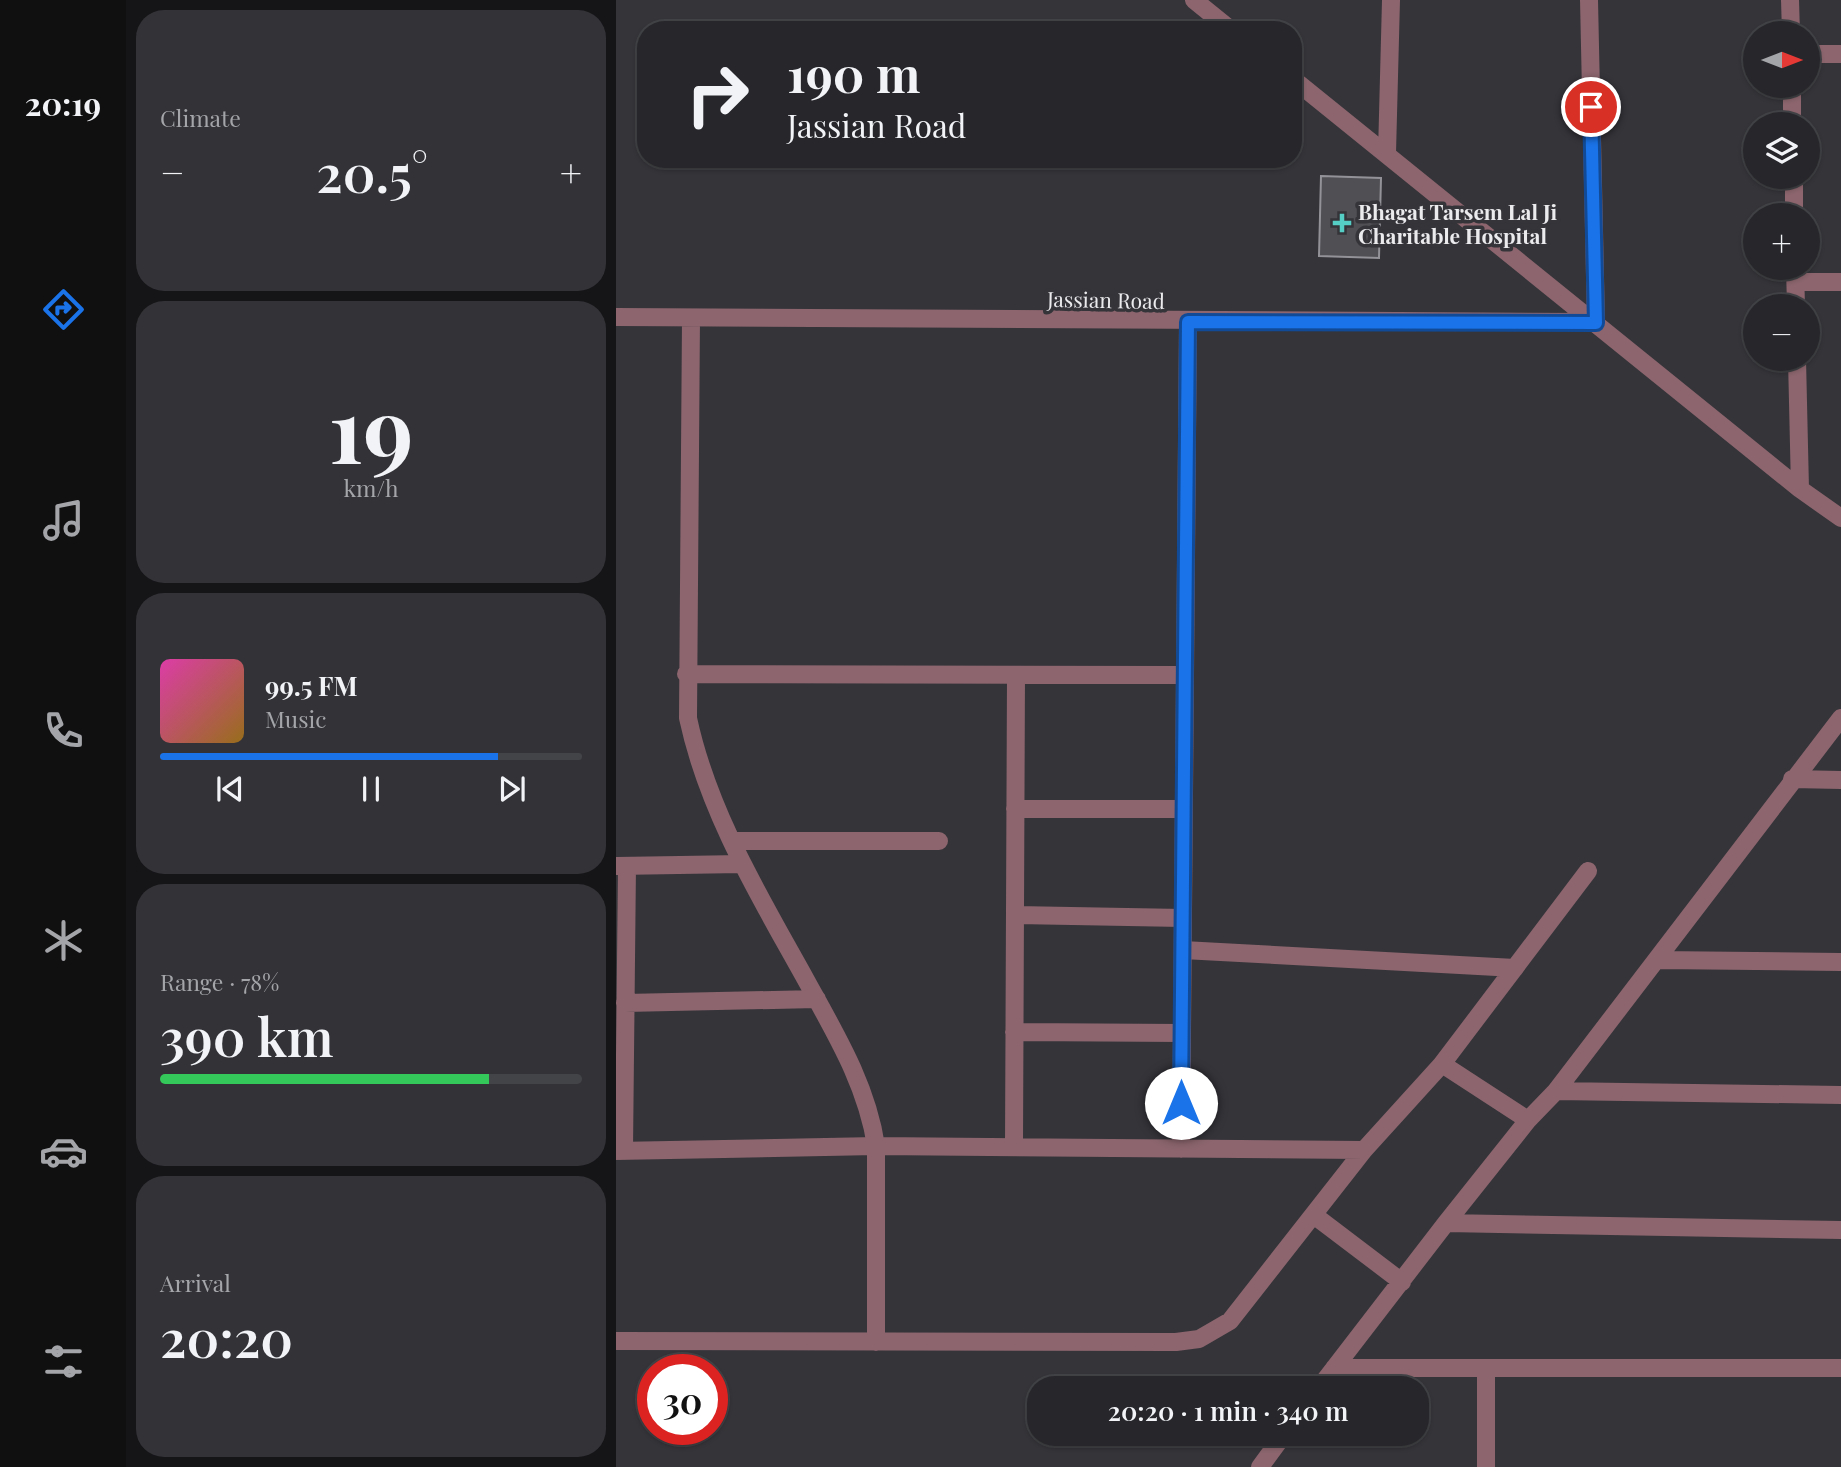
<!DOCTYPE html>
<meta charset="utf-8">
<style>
:root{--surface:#27272b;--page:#333337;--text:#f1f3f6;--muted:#a4a5a9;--line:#434447;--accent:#1a73e8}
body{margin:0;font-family:"Playfair Display",serif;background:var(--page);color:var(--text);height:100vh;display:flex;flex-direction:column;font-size:26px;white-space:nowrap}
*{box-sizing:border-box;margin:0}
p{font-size:23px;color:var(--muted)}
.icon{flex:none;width:38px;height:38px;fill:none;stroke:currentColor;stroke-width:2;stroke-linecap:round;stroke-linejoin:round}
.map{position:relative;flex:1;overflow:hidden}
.drawer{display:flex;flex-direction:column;gap:10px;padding:10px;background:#151518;width:490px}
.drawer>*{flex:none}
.guide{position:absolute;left:21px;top:21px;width:665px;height:147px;border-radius:28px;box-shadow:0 2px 5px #0004,0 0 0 2px var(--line);background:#27272b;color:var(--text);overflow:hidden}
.needle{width:46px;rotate:90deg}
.fabs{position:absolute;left:1127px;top:21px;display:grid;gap:14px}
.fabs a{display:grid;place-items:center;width:77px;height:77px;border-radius:50%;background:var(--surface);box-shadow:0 2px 5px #0004,0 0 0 2px var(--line);font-size:35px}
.speed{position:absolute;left:21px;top:1354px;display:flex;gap:14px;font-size:35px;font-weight:700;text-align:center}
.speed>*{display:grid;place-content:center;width:91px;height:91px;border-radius:50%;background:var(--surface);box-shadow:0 2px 5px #0004,0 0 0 2px var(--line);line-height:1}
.speed .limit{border:10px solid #d22;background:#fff;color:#111}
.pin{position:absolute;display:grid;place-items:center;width:60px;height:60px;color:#fff;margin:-30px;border:4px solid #fff;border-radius:50%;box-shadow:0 2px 7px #0007}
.me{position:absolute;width:77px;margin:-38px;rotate:0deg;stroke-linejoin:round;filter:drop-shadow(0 0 5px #0008)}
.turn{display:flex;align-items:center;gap:24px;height:147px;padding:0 35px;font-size:32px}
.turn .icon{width:91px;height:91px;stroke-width:2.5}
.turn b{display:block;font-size:49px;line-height:60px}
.big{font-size:52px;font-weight:600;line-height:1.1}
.drawer .tile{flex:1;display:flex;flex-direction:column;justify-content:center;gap:10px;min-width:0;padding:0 24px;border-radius:28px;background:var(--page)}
.drawer .dial{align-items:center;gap:0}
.dial b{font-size:91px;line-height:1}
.song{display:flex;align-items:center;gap:21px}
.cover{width:84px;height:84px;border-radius:10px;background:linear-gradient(135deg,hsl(320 70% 55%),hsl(40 70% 35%))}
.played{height:7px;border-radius:4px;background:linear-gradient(90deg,var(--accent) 80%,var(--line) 80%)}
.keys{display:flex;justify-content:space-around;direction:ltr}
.heat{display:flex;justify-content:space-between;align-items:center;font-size:38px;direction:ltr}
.charge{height:10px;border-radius:5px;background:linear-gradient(90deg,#34c759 78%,var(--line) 0)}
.trip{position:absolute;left:411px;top:1376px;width:402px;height:70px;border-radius:28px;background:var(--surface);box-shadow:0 2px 5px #0004,0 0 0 2px var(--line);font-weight:600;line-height:70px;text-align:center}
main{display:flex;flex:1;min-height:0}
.menu{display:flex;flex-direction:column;width:126px;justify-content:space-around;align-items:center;background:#101011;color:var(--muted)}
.menu .icon{width:49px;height:49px}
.menu .on{color:var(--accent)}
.menu b{font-size:32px;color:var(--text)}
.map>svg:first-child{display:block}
.building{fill:#4f4f54;stroke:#929298;stroke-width:2}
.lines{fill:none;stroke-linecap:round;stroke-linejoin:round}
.minor{stroke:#8c656e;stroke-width:18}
.route-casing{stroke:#114b97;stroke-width:18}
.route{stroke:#1a73e8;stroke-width:12}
.poi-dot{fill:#55cec5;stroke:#343439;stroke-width:2.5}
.labels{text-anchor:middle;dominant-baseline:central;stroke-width:7;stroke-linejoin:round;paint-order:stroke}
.poi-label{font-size:21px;font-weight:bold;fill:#ebebee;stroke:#343439;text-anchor:start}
.street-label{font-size:21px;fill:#ebebee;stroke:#343439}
</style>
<main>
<nav class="menu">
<b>20:19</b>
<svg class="icon on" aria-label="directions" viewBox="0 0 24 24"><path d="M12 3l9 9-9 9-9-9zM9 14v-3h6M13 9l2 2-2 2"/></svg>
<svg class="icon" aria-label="music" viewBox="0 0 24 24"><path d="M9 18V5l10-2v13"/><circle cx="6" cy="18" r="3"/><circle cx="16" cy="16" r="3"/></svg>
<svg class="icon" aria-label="phone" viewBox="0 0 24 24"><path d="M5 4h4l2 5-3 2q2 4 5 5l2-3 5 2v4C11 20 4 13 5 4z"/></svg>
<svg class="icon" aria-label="climate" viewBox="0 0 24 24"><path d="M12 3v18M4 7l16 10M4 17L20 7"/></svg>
<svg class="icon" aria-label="car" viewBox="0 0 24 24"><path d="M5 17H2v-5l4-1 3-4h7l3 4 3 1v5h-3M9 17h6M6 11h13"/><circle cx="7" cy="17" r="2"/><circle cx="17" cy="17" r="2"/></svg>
<svg class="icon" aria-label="filters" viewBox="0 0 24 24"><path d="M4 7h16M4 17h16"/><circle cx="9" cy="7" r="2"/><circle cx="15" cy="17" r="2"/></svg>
</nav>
<section class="drawer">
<div class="tile"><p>Climate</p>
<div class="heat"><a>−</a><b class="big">20.5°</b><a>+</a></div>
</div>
<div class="tile dial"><b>19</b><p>km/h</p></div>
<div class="tile">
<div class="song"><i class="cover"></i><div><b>99.5 FM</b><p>Music</p></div></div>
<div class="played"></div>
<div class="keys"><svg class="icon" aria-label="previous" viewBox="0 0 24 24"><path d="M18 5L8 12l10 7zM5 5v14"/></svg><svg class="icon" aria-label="pause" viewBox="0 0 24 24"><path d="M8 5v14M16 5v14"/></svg><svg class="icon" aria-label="next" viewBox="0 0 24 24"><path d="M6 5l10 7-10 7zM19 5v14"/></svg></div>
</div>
<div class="tile"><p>Range · 78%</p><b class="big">390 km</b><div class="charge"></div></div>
<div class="tile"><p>Arrival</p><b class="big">20:20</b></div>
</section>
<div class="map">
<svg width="1225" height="1467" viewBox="0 0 1225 1467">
<rect width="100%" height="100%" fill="#343439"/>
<path class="building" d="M705,176l60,2 -2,80 -60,-2z"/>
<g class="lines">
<path class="minor" d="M578,0l37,30
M1174,0l1,33
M1192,54h33
M677,79l507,410 41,29
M1176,86v38
M771,153l4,-153
M1178,177v38
M1179,268l1,38
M1180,282h45
M0,317l980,5 -7,-322
M75,318l-3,400c20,94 72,179 118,262 29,53 61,105 70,166v196
M1181,359l3,130
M70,674l499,1
M1176,779l49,1
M399,809h169
M116,841h207
M0,866l126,-2
M399,915l168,3
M567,950l332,18
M1042,960l183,2
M9,1003l192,-4
M398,1032l168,1
M940,1091l285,4
M912,1120l-86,-56 146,-193
M398,1146l2,-471
M565,1149l7,-827
M8,1150l3,-284
M0,1151l260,-5 488,4 78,-86
M699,1216l87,66
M830,1223l395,7
M0,1341l560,1 23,-3 31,-18 134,-171
M718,1368h507
M703,1388l127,-165 82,-103 28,-29 285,-373
M644,1467l25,-34
M870,1467v-99"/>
</g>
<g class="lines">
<defs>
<path id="route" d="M565,1103l7,-781 408,1 -5,-216"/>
</defs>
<use href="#route" class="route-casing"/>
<use href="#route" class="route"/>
</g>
<path class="poi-dot" d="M722.5 212.5h7v7h7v7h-7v7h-7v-7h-7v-7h7z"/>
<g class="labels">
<g class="poi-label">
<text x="742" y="211">Bhagat Tarsem Lal Ji<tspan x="742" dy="24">Charitable Hospital</tspan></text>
</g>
<g class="street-label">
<text transform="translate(490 299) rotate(1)">Jassian Road</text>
</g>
</g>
</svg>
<div class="fabs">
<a><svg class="needle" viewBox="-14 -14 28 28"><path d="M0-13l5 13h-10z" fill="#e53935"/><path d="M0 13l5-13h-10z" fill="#a4a5a9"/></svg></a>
<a><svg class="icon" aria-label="layers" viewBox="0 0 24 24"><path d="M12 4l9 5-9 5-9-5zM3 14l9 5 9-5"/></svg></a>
<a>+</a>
<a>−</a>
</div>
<div class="speed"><div class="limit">30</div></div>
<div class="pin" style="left:975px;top:107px;background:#d93025"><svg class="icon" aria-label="arrive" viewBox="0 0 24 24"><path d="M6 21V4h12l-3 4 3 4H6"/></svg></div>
<svg class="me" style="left:565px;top:1103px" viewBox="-20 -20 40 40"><circle r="19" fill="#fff"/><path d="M0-13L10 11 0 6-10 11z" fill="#1a73e8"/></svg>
<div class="trip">20:20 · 1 min · 340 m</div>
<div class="guide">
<div class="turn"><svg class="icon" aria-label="right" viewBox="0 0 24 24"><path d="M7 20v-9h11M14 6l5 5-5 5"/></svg><div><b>190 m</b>Jassian Road</div></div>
</div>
</div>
</main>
